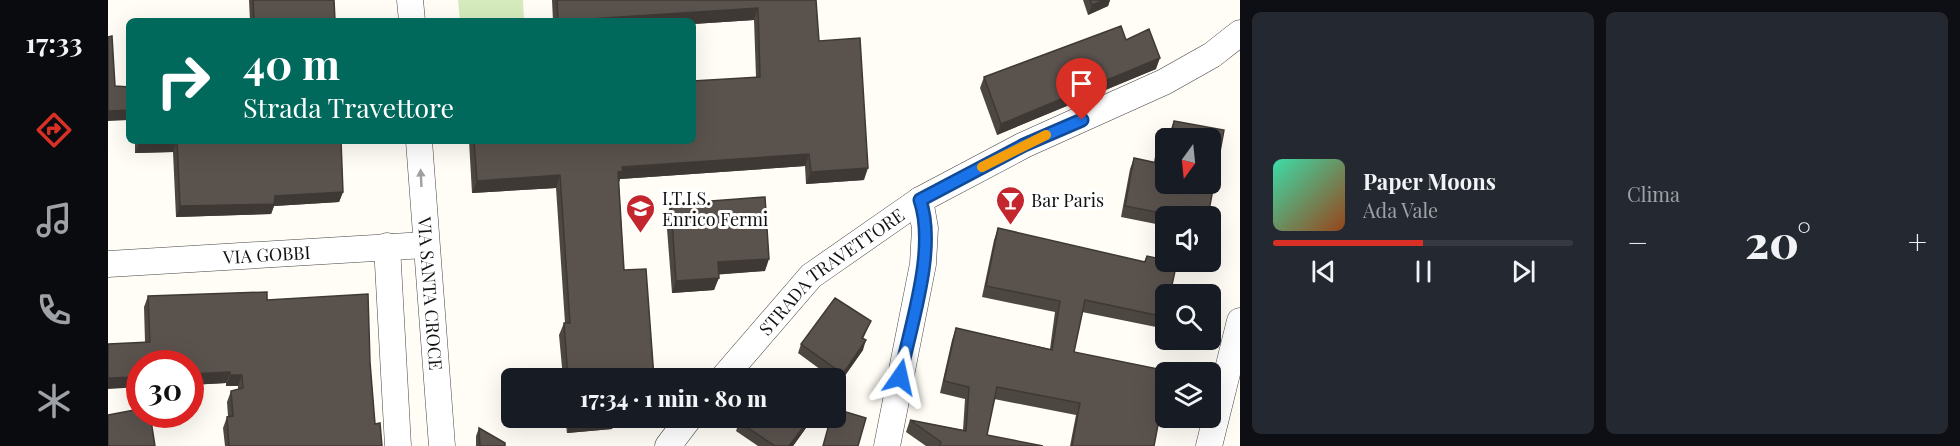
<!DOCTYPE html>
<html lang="it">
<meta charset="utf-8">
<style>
:root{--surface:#171b24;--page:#242831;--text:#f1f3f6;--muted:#9ea1a6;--line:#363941;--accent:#d93025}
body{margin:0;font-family:"Playfair Display",serif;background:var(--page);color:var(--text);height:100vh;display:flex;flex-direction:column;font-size:22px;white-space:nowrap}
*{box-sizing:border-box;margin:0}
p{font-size:20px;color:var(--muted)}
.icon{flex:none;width:33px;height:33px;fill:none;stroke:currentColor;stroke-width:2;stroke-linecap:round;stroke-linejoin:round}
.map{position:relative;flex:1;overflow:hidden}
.panel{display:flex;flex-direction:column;gap:12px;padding:12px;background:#0d0f14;width:720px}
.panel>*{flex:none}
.guide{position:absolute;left:18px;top:18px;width:570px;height:126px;border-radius:9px;box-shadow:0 6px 24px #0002;background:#00695c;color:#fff;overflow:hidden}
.needle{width:39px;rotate:195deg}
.tools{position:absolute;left:1047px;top:128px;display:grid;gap:12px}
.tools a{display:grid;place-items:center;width:66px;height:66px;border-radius:9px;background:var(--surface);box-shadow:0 6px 24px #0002;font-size:30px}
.speed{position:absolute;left:18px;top:350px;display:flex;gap:12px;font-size:30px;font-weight:700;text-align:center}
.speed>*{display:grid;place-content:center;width:78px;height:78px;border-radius:50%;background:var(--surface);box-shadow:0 6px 24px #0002;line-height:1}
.speed .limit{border:9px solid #d22;background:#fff;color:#111}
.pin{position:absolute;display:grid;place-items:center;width:51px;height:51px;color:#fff;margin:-62px -26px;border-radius:50% 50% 50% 0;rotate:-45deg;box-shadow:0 0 6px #0007}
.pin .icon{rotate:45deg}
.me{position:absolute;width:66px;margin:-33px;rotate:11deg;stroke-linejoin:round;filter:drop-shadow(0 0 4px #0008)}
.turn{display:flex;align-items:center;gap:21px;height:126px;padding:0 18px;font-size:27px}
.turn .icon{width:78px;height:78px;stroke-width:2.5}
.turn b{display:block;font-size:42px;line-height:51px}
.big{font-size:45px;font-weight:800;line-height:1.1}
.panel .tile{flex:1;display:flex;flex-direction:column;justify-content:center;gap:9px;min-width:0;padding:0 21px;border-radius:9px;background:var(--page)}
.song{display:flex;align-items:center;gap:18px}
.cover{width:72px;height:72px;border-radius:9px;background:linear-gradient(135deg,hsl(160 70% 55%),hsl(20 70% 35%))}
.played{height:6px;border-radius:3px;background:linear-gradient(90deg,var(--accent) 50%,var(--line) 50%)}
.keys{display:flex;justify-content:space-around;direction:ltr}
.heat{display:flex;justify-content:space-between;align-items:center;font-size:33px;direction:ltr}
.panel .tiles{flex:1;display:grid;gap:12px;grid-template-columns:repeat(2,1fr)}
.trip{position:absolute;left:393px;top:368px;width:345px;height:60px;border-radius:9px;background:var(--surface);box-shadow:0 6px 24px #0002;font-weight:800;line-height:60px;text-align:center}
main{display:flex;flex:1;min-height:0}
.tabs{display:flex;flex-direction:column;width:108px;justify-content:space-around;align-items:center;background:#090b0e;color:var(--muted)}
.tabs .icon{width:42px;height:42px}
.tabs .on{color:var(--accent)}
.tabs b{font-size:27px;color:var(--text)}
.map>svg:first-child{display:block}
.green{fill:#d5ebbd}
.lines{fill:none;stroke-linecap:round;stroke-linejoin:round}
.street-casing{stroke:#444;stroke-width:27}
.street{stroke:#fff;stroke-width:26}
.wall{fill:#4d4742}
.shaded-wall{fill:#3f3936}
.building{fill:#5a524d;stroke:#3f3936;stroke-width:1.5;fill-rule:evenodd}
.oneway{fill:#a0a0a0}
.route-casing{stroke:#114b97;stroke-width:15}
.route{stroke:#1a73e8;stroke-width:10}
.slow{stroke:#f59e0b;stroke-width:10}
.labels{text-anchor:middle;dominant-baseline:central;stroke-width:6;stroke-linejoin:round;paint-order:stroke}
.poi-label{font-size:18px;fill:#111;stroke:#fff;text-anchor:start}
.street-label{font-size:18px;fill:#111;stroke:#fff}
</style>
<main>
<nav class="tabs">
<b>17:33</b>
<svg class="icon on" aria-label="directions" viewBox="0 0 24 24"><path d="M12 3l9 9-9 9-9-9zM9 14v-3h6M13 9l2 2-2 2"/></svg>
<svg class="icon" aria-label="music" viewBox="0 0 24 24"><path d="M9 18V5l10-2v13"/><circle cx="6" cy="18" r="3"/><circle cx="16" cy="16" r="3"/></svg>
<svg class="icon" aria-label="phone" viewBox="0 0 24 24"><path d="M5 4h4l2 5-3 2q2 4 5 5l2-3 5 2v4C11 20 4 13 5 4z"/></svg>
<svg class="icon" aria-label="climate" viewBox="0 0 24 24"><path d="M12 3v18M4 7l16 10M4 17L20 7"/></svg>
</nav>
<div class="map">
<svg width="1132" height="446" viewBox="0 0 1132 446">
<rect width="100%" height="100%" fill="#fffdf5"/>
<path class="green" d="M350,0h65l1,21h-64z"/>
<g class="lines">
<defs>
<g id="street">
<path d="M302,0l2,21"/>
<path id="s1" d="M311,141l23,305"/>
<path d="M279,246l11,200"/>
<path id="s2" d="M0,264l317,-19"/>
<path id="s3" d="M615,378l88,-102 109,-76 104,-55 140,-63 48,-27 28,-22"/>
<path d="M560,446l22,-29"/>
<path d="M779,446l36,-182 2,-36 -5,-28"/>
<path d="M1101,446l31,-125"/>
</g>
</defs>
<use href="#street" class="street-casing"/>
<use href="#street" class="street"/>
</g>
<path class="wall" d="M141,0h85l1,21h-85z
M444,0h264l3,41 45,139 -58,4 -1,-18 -185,13 -1,4 5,87 30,108h-91l-4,-43 5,-12h1l-9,-135 -84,5 -3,-52h224l63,-64 -2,-57 -61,4v-3h-140z
M975,0h27l-2,6 -20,9z
M1018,40l30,29 -159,66 -17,-47 4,-11z
M1066,121l34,95h-42v10l-45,-9 9,-48 4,-11 20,4 4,-22 4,-11 8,2z
M27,141h206l2,51 -4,10 -65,4 -3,8 -95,3 -3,-65 -38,1z
M563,204l94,67 -46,3 -5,16 -42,3 -6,-77z
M890,228l146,34 3,-6 19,60 -5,12 -79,-16 -8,40 80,94h-84l6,-31 -82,-16 -7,36 56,11h-117l-20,-14 4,-12 53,10 2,-31 -25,-6 12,-53 4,-12 94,21 5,-37 -73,-15 12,-57z
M40,296l119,4 103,62 5,62 7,22h-157l-2,-18 4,-11 1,-1 -1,-14 4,-11 7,-2v-3h-12v-3l-36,2v-22l-45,-21 -1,-35z
M763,321l-8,18v11l-24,34 -3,-3v-3h-4l-34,-25 3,-9z
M457,417h87l-36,2 -4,10 -45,4z
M703,421l-18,25h-35l-22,-15 3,-9z
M371,428l26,18h-29v-10z"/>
<path class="shaded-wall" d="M996,0h6l-2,6 -20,9 4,-10z
M650,8l-4,12 -61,4v-3h-135z
M1052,58l-4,11 -159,66 4,-11z
M21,110v10l-21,1v-10z
M69,141l-4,11 -38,1 4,-10z
M701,154l-4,12 -185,13 -2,5v-12l4,-5z
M760,168l-4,12 -58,4 5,-12z
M452,175l-4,13 -84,5 5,-12z
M235,192l-4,10 -65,4 -3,8 -95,3 4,-11 95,-10z
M661,259l-4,12 -52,4 5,-13z
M611,278l-5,12 -42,3 4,-12z
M758,340l-3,10 -24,34 4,-10z
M122,372l-4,11 -36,2v-11z
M122,375h12l-4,11h-12z
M32,377v10l-32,2v-11z
M505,417h39l-36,2 -4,10 -45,4 4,-12z
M703,417h2l-2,4 -18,25h-4z"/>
<path class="building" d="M145,0h81l1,21h-81z
M449,0h259l3,41 41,-3 8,130 -57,4 -2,-18 -187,13 1,4 -5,1 6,98 22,-1 8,109h-86l-4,-55h6l-10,-148 -83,6 -3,-40h219v-60l67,-4 -2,-69 -200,13z
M982,0h14l-12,5z
M1013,26l5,14 23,-11 11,29 -159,66 -17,-47z
M4,36l3,50 14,1v23l-21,1v-74z
M1066,121l50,9 -16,86h-32l-51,-10 9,-48 23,5 5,-34 10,2zM1058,138h44v45h-44z
M31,141h202l2,51 -68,4 -1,8 -94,2 -3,-65 -38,2z
M657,197l4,62 -51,3 1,16 -43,3 -5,-77z
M890,228l147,34 2,-6 19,4v1l11,1 -7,32h-4l-1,23 -80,-17 -11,52 94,19 -2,1v11l-12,63h-82l8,-43 -83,-16 -10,48 56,11h-103l1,-4 -31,-22 56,11 3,-44 -25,-6 12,-53 96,22 8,-49 -74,-15z
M159,292v8l101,-6 2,68 5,62 5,-1 2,23h-153l-2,-29 6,-1 -2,-25 12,-3 -1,-13h-12v-3l-40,2v-11h-50v14l-32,1v-34l42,-2 -2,-46z
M727,298l36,23 -9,17 4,2 -23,34 -42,-30z
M32,409v5h10l5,32h-47v-31z
M728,409l30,9 -8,28h-35l8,-29h5z
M463,417h45l-45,4z
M635,417h68l-22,29h-14l-36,-24z
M371,428l26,15v3h-25z"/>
<defs><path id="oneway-solid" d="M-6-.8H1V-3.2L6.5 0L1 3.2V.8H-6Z" transform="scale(1.5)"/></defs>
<use class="oneway" href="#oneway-solid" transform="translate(313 178) rotate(-93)"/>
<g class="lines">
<defs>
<path id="route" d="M792,377c10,-51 37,-127 20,-177l104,-55 58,-25"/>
</defs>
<use href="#route" class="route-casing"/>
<use href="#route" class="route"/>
<path class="slow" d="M874,167l64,-32"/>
</g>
<defs>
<symbol id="bar-pin" viewBox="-11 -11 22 30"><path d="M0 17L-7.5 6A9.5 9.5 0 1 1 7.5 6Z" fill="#c4262e" stroke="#fff"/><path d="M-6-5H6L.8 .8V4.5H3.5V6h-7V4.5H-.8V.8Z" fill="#fff"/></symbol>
<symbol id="school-pin" viewBox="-11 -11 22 30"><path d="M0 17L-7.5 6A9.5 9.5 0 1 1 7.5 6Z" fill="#c4262e" stroke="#fff"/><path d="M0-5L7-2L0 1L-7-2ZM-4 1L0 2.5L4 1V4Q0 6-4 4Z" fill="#fff"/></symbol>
</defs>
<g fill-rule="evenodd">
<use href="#bar-pin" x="886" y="184" width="33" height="45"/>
<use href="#school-pin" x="516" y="192" width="33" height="45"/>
</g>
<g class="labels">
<g class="poi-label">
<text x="554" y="198">I.T.I.S.<tspan x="554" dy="21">Enrico Fermi</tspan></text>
<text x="923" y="200">Bar Paris</text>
</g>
<g class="street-label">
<text stroke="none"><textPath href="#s2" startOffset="159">VIA GOBBI</textPath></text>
<text stroke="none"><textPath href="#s3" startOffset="153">STRADA TRAVETTORE</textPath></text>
<text stroke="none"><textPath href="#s1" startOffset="153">VIA SANTA CROCE</textPath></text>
</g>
</g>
</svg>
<div class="tools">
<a><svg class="needle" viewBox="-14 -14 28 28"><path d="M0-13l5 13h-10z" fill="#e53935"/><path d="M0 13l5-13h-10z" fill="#9ea1a6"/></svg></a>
<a><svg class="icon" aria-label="sound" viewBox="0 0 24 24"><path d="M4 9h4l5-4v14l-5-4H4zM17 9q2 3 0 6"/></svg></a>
<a><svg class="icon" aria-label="search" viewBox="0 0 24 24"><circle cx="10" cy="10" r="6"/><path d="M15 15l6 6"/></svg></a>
<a><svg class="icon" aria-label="layers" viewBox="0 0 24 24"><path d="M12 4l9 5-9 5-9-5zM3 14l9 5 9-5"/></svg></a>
</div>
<div class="speed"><div class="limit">30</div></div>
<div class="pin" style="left:974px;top:120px;background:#d93025"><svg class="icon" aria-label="arrive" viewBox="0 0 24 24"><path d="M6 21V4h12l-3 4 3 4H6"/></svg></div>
<svg class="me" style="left:792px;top:377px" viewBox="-20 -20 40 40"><path d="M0-17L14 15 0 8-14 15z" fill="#1a73e8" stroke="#fff" stroke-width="4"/></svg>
<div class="trip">17:34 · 1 min · 80 m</div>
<div class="guide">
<div class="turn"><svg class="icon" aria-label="right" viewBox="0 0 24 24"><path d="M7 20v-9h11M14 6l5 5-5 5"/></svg><div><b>40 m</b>Strada Travettore</div></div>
</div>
</div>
<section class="panel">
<div class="tiles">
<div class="tile">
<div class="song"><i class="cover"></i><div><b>Paper Moons</b><p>Ada Vale</p></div></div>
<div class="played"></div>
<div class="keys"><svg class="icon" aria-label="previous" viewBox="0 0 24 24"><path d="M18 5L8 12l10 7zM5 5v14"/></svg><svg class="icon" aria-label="pause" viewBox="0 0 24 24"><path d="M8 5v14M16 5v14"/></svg><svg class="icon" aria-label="next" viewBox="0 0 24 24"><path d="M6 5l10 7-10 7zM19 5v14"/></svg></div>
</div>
<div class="tile"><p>Clima</p>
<div class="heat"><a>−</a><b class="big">20°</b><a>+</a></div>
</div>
</div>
</section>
</main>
